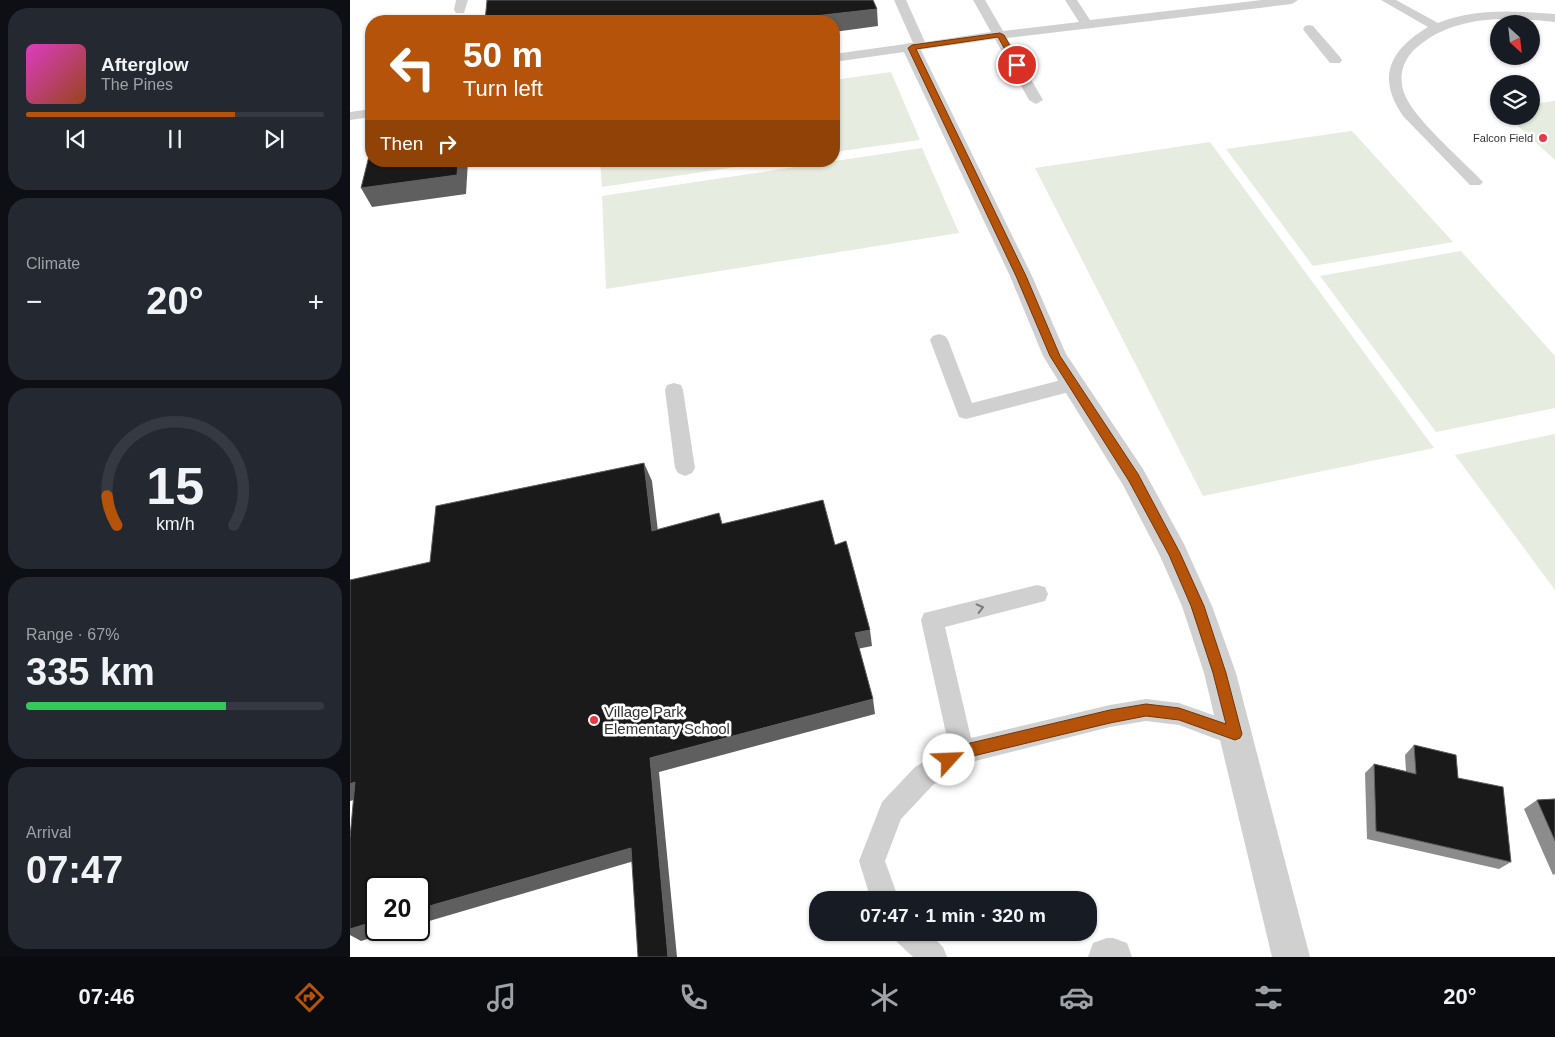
<!DOCTYPE html>
<meta charset="utf-8">
<style>
:root{--surface:#171b24;--page:#242831;--text:#f1f3f6;--muted:#9ea1a6;--line:#363941;--accent:#b45309}
body{margin:0;font-family:Arial,sans-serif;background:var(--page);color:var(--text);height:100vh;display:flex;flex-direction:column;font-size:19px;white-space:nowrap}
*{box-sizing:border-box;margin:0}
p{font-size:16px;color:var(--muted)}
.icon{flex:none;width:28px;height:28px;fill:none;stroke:currentColor;stroke-width:2;stroke-linecap:round;stroke-linejoin:round}
.map{position:relative;flex:1;overflow:hidden}
.details{display:flex;flex-direction:column;gap:8px;padding:8px;background:#0d0f14;width:350px}
.details>*{flex:none}
.banner{position:absolute;left:15px;top:15px;width:475px;height:152px;border-radius:20px;box-shadow:0 1px 4px #0004;background:#b45309;color:#fff;overflow:hidden}
.needle{width:32px;rotate:153deg}
.fabs{position:absolute;left:1140px;top:15px;display:grid;gap:10px}
.fabs a{display:grid;place-items:center;width:50px;height:50px;border-radius:50%;background:var(--surface);box-shadow:0 1px 4px #0004;font-size:25px}
.speed{position:absolute;left:15px;top:876px;display:flex;gap:10px;font-size:25px;font-weight:700;text-align:center}
.speed>*{display:grid;place-content:center;width:65px;height:65px;border-radius:50%;background:var(--surface);box-shadow:0 1px 4px #0004;line-height:1}
.speed .limit{border:2px solid #111;border-radius:8px;background:#fff;color:#111}
.pin{position:absolute;display:grid;place-items:center;width:42px;height:42px;color:#fff;margin:-21px;border:2px solid #fff;border-radius:50%;box-shadow:0 1px 5px #0007}
.me{position:absolute;width:55px;margin:-28px;rotate:65deg;stroke-linejoin:round;filter:drop-shadow(0 0 4px #0008)}
.turn{display:flex;align-items:center;gap:18px;height:105px;padding:0 15px;font-size:22px}
.turn .icon{width:65px;height:65px;stroke-width:2.5}
.turn b{display:block;font-size:35px;line-height:42px}
.then{display:flex;align-items:center;height:48px;padding:0 15px;background:#0003;gap:10px;font-size:19px}
.big{font-size:38px;font-weight:700;line-height:1.1}
.details .card{flex:1;display:flex;flex-direction:column;justify-content:center;gap:8px;min-width:0;padding:0 18px;border-radius:20px;background:var(--page)}
.details .dial{align-items:center;gap:0}
.dial svg{height:130px;overflow:visible;fill:none;stroke:var(--line);stroke-width:7;stroke-linecap:round;text-anchor:middle}
.dial text{fill:var(--text);stroke:none}
.song{display:flex;align-items:center;gap:15px}
.cover{width:60px;height:60px;border-radius:8px;background:linear-gradient(135deg,hsl(310 70% 55%),hsl(20 70% 35%))}
.played{height:5px;border-radius:2px;background:linear-gradient(90deg,var(--accent) 70%,var(--line) 70%)}
.keys{display:flex;justify-content:space-around;direction:ltr}
.heat{display:flex;justify-content:space-between;align-items:center;font-size:28px;direction:ltr}
.charge{height:8px;border-radius:4px;background:linear-gradient(90deg,#34c759 67%,var(--line) 0)}
.trip{position:absolute;left:459px;top:891px;width:288px;height:50px;border-radius:20px;background:var(--surface);box-shadow:0 1px 4px #0004;font-weight:700;line-height:50px;text-align:center}
.tabs{display:flex;height:80px;justify-content:space-around;align-items:center;background:#090b0e;color:var(--muted)}
.tabs .icon{width:35px;height:35px}
.tabs .on{color:var(--accent)}
.tabs b{font-size:22px;color:var(--text)}
main{display:flex;flex:1;min-height:0}
.map>svg:first-child{display:block}
.green{fill:#e6ecdf}
.lines{fill:none;stroke-linecap:round;stroke-linejoin:round}
.service{fill:#d0d0d0;fill-rule:evenodd}
.minor{fill:#d0d0d0;fill-rule:evenodd}
.wall{fill:#8c8c8c}
.shaded-wall{fill:#5f5f5f}
.building{fill:#1a1a1a;stroke:#5f5f5f}
.oneway{stroke:#7a7a7a}
.route{fill:#b45309;stroke:#753606}
.poi-dot{fill:#e63946;stroke:#fff;stroke-width:2}
.labels{text-anchor:middle;dominant-baseline:central;stroke-width:5;stroke-linejoin:round;paint-order:stroke}
.far-poi-label{font-size:11px;fill:#333;stroke:#fff;text-anchor:end}
.near-poi-label{font-size:15px;fill:#333;stroke:#fff;text-anchor:start}
</style>
<main>
<section class="details">
<div class="card">
<div class="song"><i class="cover"></i><div><b>Afterglow</b><p>The Pines</p></div></div>
<div class="played"></div>
<div class="keys"><svg class="icon" aria-label="previous" viewBox="0 0 24 24"><path d="M18 5L8 12l10 7zM5 5v14"/></svg><svg class="icon" aria-label="pause" viewBox="0 0 24 24"><path d="M8 5v14M16 5v14"/></svg><svg class="icon" aria-label="next" viewBox="0 0 24 24"><path d="M6 5l10 7-10 7zM19 5v14"/></svg></div>
</div>
<div class="card"><p>Climate</p>
<div class="heat"><a>−</a><b class="big">20°</b><a>+</a></div>
</div>
<div class="card dial"><svg viewBox="0 0 100 80">
<path d="M14 69A42 42 0 1 1 86 69"/>
<path d="M14 69A42 42 0 0 1 8 51" stroke="#b45309"/>
<text x="50" y="56" font-size="32" font-weight="700">15</text>
<text x="50" y="72" font-size="11">km/h</text>
</svg></div>
<div class="card"><p>Range · 67%</p><b class="big">335 km</b><div class="charge"></div></div>
<div class="card"><p>Arrival</p><b class="big">07:47</b></div>
</section>
<div class="map">
<svg width="1205" height="957" viewBox="0 0 1205 957">
<rect width="100%" height="100%" fill="#fff"/>
<path class="green" d="M541,72l29,68 -86,12v-72z
M1205,101v59l-48,-44h24v-12z
M1001,131h1l101,111 -140,24 -87,-117z
M860,142l224,306 -231,48 -168,-328z
M572,148l37,85 -353,56 -4,-93z
M250,161h175l-173,26z
M1111,251l94,105v52l-119,24 -116,-156z
M1205,434v156l-100,-135z"/>
<g class="lines">
<path class="service" d="M106,0h12l-4,13h-8l-2,-3z
M544,0h12l19,42 66,-10 -18,-32h12l18,31 76,-9 -14,-22h12l13,20 172,-20h36l-6,4 -285,34 36,62 -7,4 -7,-4 -34,-61 -161,23v-8l79,-11z
M1031,0h15l42,23c36,-15 79,-12 117,-9v8c-48,-5 -100,-8 -139,26 -13,12 -18,28 -12,45 9,25 56,65 76,86l3,3 -3,3h-10l-67,-69c-27,-39 -13,-66 25,-89z
M959,25l4,1 27,31 2,3 -2,3h-10l-25,-31 -2,-3 2,-3z
M21,109v8l-21,3v-8z
M589,334l6,2 3,4 24,63 101,-26 7,2 2,5 -2,5 -7,2 -107,28 -7,-2 -29,-77 3,-4z
M324,383l7,2 2,5 12,78 -3,5 -7,3 -7,-3 -3,-5 -10,-78 2,-5z
M687,585l8,2 3,7 -3,7 -100,26 26,111 139,-33 36,-6 33,4 65,23 3,8 -3,8 -9,4 -56,-21 -33,-4 -36,6 -143,36 -34,22 -32,34 -16,42 14,39h-28l-12,-39 23,-59 33,-35 34,-20 -28,-127 3,-7z
M543,932h35l15,15 4,10h-34l-16,-15z"/>
<path class="minor" d="M561,43l6,1 3,4 112,228 34,78 77,115 41,75 28,62 24,67 74,284h-38l-68,-284 -22,-67 -22,-50 -37,-71 -80,-129 -33,-80 -108,-228 3,-4z
M757,938h6l14,5 5,14h-44l5,-14z"/>
</g>
<path class="wall" d="M1064,745l44,33 53,84 -12,7 -132,-30 -2,-66 9,-9 32,7 -1,-16z
M1205,799v75l-2,1 -29,-66 13,-9z"/>
<path class="shaded-wall" d="M527,9l1,17 -44,6v-11h-64z
M108,161h10l-2,33 -94,13 -11,-19z
M294,463l8,18 8,67 -8,-17z
M520,630l2,16 -15,3 -2,-16z
M523,699l2,15 -216,58 18,185h-9l-18,-199z
M5,782l18,13 -23,6v-17z
M281,848l10,11 -222,65v-15z
M26,921v9h21l-36,11 -11,-6v-6z"/>
<path class="building" d="M137,0h386l4,9 -107,12h-285z
M21,148v13h87l-1,14 -96,13z
M294,463l8,68 67,-18 3,11 101,-24 12,45 11,-4 24,89 -15,3 18,66 -223,59 18,199h-30l-7,-109 -212,61v-21h-43v33l-26,8v-91l5,-56 -5,2v-204l80,-18 6,-56z
M1064,745l42,10 2,23 45,9 8,75 -135,-31 -2,-67 42,10z
M1205,799v42l-18,-41z"/>
<defs><path id="oneway-chevron" d="M-2-3.5L2.5 0L-2 3.5" fill="none" stroke-width="1.6" stroke-linecap="round" stroke-linejoin="round" transform="scale(1.25)"/></defs>
<use class="oneway" href="#oneway-chevron" transform="translate(630 608) rotate(-14)"/>
<path class="route" d="M650,33l4,2 17,30 -1,1h-6l-16,-29 -82,12 110,227 34,80 78,118 42,79 24,53 22,67 16,61 -2,4 -5,2 -56,-20 -33,-4 -36,7 -145,35 -16,9 -5,-2 -2,-5 2,-5 18,-10 148,-35 36,-6 33,4 47,16 -13,-51 -22,-67 -22,-51 -40,-74 -79,-125 -34,-80 -108,-228 4,-3z"/>
<g class="poi-dot">
<circle cx="1193" cy="138" r="5"/>
<circle cx="244" cy="720" r="5"/>
</g>
<g class="labels">
<g class="far-poi-label">
<text x="1183" y="138">Falcon Field</text>
</g>
<g class="near-poi-label">
<text x="254" y="711">Village Park<tspan x="254" dy="17">Elementary School</tspan></text>
</g>
</g>
</svg>
<div class="fabs">
<a><svg class="needle" viewBox="-14 -14 28 28"><path d="M0-13l5 13h-10z" fill="#e53935"/><path d="M0 13l5-13h-10z" fill="#9ea1a6"/></svg></a>
<a><svg class="icon" aria-label="layers" viewBox="0 0 24 24"><path d="M12 4l9 5-9 5-9-5zM3 14l9 5 9-5"/></svg></a>
</div>
<div class="speed"><div class="limit">20</div></div>
<div class="pin" style="left:667px;top:65px;background:#d93025"><svg class="icon" aria-label="arrive" viewBox="0 0 24 24"><path d="M6 21V4h12l-3 4 3 4H6"/></svg></div>
<svg class="me" style="left:599px;top:760px" viewBox="-20 -20 40 40"><circle r="19" fill="#fff"/><path d="M0-13L10 11 0 6-10 11z" fill="#b45309"/></svg>
<div class="trip">07:47 · 1 min · 320 m</div>
<div class="banner">
<div class="turn"><svg class="icon" aria-label="left" viewBox="0 0 24 24"><path d="M17 20v-9H6M10 6l-5 5 5 5"/></svg><div><b>50 m</b>Turn left</div></div>
<div class="then">Then<svg class="icon" aria-label="right" viewBox="0 0 24 24"><path d="M7 20v-9h11M14 6l5 5-5 5"/></svg></div>
</div>
</div>
</main>
<nav class="tabs">
<b>07:46</b>
<svg class="icon on" aria-label="directions" viewBox="0 0 24 24"><path d="M12 3l9 9-9 9-9-9zM9 14v-3h6M13 9l2 2-2 2"/></svg>
<svg class="icon" aria-label="music" viewBox="0 0 24 24"><path d="M9 18V5l10-2v13"/><circle cx="6" cy="18" r="3"/><circle cx="16" cy="16" r="3"/></svg>
<svg class="icon" aria-label="phone" viewBox="0 0 24 24"><path d="M5 4h4l2 5-3 2q2 4 5 5l2-3 5 2v4C11 20 4 13 5 4z"/></svg>
<svg class="icon" aria-label="climate" viewBox="0 0 24 24"><path d="M12 3v18M4 7l16 10M4 17L20 7"/></svg>
<svg class="icon" aria-label="car" viewBox="0 0 24 24"><path d="M5 17H2v-5l4-1 3-4h7l3 4 3 1v5h-3M9 17h6M6 11h13"/><circle cx="7" cy="17" r="2"/><circle cx="17" cy="17" r="2"/></svg>
<svg class="icon" aria-label="filters" viewBox="0 0 24 24"><path d="M4 7h16M4 17h16"/><circle cx="9" cy="7" r="2"/><circle cx="15" cy="17" r="2"/></svg>
<b>20°</b>
</nav>
